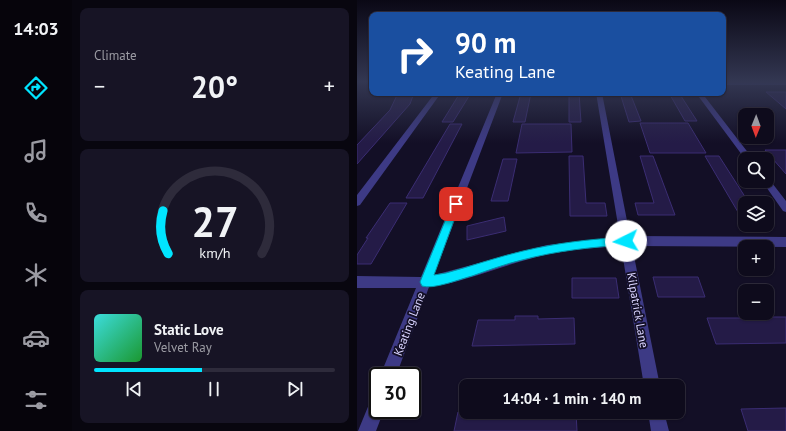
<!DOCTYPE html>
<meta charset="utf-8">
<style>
:root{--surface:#0e0b1c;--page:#171425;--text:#f1f3f6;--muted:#9b9ba3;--line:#2e2b3b;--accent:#00e5ff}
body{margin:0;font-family:"PT Sans",sans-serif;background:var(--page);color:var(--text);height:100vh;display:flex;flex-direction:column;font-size:15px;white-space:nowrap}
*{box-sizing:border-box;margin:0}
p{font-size:13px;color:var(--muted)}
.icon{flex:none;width:22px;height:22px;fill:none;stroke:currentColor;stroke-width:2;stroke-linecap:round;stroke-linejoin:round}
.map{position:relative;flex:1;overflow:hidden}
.side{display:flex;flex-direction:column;gap:8px;padding:8px;background:#08060f;width:285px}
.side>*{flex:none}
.banner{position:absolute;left:12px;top:12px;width:357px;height:84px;border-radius:8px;box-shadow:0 1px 3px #0004,0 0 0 1px var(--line);background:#1a4fa0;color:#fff;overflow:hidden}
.needle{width:26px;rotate:181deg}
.fabs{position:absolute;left:381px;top:108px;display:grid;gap:8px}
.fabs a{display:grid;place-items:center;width:36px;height:36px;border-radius:8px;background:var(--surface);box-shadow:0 1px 3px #0004,0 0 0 1px var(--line);font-size:20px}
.speed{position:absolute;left:12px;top:367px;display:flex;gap:8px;font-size:20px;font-weight:700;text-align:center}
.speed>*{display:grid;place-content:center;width:52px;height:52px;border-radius:50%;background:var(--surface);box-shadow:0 1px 3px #0004,0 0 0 1px var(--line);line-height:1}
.speed .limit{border:2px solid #111;border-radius:6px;background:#fff;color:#111}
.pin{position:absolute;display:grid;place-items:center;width:34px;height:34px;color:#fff;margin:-17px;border-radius:8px;box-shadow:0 2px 6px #0006}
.me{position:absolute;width:44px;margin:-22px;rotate:266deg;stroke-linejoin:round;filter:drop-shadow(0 0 3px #0008)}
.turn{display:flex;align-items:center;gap:14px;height:84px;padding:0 20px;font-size:18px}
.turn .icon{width:52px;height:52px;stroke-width:2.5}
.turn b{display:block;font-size:28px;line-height:34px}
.big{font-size:30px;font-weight:700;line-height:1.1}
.side .widget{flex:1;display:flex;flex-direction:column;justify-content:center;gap:6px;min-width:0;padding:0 14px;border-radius:8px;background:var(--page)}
.side .dial{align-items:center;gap:0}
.dial svg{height:104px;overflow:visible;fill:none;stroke:var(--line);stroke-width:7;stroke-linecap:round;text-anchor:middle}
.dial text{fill:var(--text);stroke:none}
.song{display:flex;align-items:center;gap:12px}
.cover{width:48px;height:48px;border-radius:6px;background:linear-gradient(135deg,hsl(180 70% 55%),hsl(130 70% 35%))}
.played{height:4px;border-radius:2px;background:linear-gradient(90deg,var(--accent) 45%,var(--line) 45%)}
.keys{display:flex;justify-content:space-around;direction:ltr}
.heat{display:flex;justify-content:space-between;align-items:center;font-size:22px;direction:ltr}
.trip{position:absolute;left:102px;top:379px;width:226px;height:40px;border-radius:8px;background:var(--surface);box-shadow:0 1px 3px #0004,0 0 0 1px var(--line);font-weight:700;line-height:40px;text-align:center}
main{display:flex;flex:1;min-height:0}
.tab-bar{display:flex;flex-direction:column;width:72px;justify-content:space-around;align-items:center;background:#06040b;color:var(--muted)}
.tab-bar .icon{width:28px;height:28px}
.tab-bar .selected{color:var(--accent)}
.tab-bar b{font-size:18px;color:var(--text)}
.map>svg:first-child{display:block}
.building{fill:#241b47;stroke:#3b2d73}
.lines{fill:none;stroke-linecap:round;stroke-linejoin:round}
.minor{fill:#3d3a85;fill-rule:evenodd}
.route{fill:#00e5ff;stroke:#0095a6}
.labels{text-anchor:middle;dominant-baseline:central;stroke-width:3.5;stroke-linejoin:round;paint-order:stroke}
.street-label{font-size:12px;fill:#d9d4ff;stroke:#130f26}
</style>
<main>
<nav class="tab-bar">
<b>14:03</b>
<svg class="icon selected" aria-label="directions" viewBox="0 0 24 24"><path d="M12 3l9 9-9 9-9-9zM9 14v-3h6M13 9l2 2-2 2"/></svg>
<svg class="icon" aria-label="music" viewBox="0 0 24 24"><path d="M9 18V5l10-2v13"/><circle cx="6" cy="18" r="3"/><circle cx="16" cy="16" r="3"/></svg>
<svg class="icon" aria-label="phone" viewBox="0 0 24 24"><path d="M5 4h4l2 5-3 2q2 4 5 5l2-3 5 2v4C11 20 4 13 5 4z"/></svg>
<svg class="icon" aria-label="climate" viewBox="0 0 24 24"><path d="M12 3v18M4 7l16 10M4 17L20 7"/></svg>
<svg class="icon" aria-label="car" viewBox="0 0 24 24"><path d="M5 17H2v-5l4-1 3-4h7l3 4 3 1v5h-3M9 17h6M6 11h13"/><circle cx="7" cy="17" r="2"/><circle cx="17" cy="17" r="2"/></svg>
<svg class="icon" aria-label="filters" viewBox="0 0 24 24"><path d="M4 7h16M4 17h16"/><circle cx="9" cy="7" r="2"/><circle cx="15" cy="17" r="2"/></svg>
</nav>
<section class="side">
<div class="widget"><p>Climate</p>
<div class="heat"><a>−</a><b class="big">20°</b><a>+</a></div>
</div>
<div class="widget dial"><svg viewBox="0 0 100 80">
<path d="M14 69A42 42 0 1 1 86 69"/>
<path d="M14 69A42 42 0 0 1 10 36" stroke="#00e5ff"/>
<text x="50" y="56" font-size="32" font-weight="700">27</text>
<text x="50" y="72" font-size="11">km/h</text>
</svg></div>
<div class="widget">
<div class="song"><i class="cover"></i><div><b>Static Love</b><p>Velvet Ray</p></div></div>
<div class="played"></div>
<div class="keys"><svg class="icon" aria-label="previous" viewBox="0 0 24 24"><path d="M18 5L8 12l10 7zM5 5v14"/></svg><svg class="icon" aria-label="pause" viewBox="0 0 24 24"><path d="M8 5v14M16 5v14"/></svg><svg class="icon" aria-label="next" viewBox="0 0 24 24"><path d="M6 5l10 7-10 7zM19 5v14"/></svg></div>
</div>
</section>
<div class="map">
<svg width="429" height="431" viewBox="0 0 429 431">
<rect width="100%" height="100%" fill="#130f26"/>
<path class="building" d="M409,92h20v17z
M41,93h16l-4,11 -53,60v-19l33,-35z
M103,93h11l-18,29h-11z
M164,93h10l-6,29h-12z
M212,93h10l2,29h-12z
M263,93h10l11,28 -12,1z
M312,93h10l18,28h-12z
M283,123h48l18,30h-56z
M93,124h12l-39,74h-17z
M165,124h49l1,28 -56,1z
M408,150h21v24z
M212,156h14l3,47h19l2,13h-37z
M283,156h13l22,59h-37l-3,-12h19z
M348,156h14l30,47h-4v21z
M146,159h14l-9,42h-17z
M33,203h17l-36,61h-14v-9l11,-17h-2z
M147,217l2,14 -39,9v-14z
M296,277h45l7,20h-47z
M215,278h44l3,20h-47z
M385,314h23l1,3h20v26l-70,1 -9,-26h36z
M158,316h23v3l36,-1 1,26 -103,2 6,-26h37z
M429,408v23h-38l-7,-22z
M101,412h118l1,19h-123z"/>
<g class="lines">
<path class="minor" d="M366,82h63v3h-63z
M78,93h6l-81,112 -3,1v-11z
M140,93h6l-69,182 113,-30 73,-8 -24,-144h6l28,143 156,1v10l-154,-1 28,140h-16l-23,-140c-29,2 -59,4 -88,12 -35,9 -68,24 -104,29l-33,89h-16l36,-88h-59v-12l64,1z
M339,93h6l51,66h-8z
M410,178l2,1 17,22v11l-3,-1 -21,-30h5z
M21,395v15h6l-8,21h-18l14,-34z
M291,412h16l5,19h-18z"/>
</g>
<linearGradient id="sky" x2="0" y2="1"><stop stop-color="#0a0815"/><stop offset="0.57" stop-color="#333752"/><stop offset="1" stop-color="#333752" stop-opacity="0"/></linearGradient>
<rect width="429" height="143" fill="url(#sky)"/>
<path class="route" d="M99,200l4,4 -26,71 12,-2c26,-7 51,-16 77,-22 33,-8 68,-12 103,-14l3,1 2,3 -2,3 -3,1c-35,2 -70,6 -104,15 -17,4 -33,10 -50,16 -12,3 -39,14 -50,10l-2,-4 32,-78z"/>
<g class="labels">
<g class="street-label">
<text transform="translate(281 310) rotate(80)">Kilpatrick Lane</text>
<text transform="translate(52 324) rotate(-69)">Keating Lane</text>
</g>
</g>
</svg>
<div class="fabs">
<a><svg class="needle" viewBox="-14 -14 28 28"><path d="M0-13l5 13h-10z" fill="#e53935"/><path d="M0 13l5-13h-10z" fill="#9b9ba3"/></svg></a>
<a><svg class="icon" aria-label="search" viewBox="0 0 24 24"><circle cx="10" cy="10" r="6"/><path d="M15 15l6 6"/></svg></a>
<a><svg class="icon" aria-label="layers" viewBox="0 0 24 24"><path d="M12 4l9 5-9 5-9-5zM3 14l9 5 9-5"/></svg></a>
<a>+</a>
<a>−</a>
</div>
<div class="speed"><div class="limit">30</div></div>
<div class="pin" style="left:99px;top:204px;background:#d93025"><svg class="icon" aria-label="arrive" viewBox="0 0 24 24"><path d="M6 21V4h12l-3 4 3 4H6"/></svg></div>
<svg class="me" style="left:269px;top:241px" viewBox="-20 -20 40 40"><circle r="19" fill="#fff"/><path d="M0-13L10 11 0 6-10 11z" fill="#00e5ff"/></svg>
<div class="trip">14:04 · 1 min · 140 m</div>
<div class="banner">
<div class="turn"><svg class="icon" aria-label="right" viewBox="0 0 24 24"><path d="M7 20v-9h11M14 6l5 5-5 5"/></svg><div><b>90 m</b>Keating Lane</div></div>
</div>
</div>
</main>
